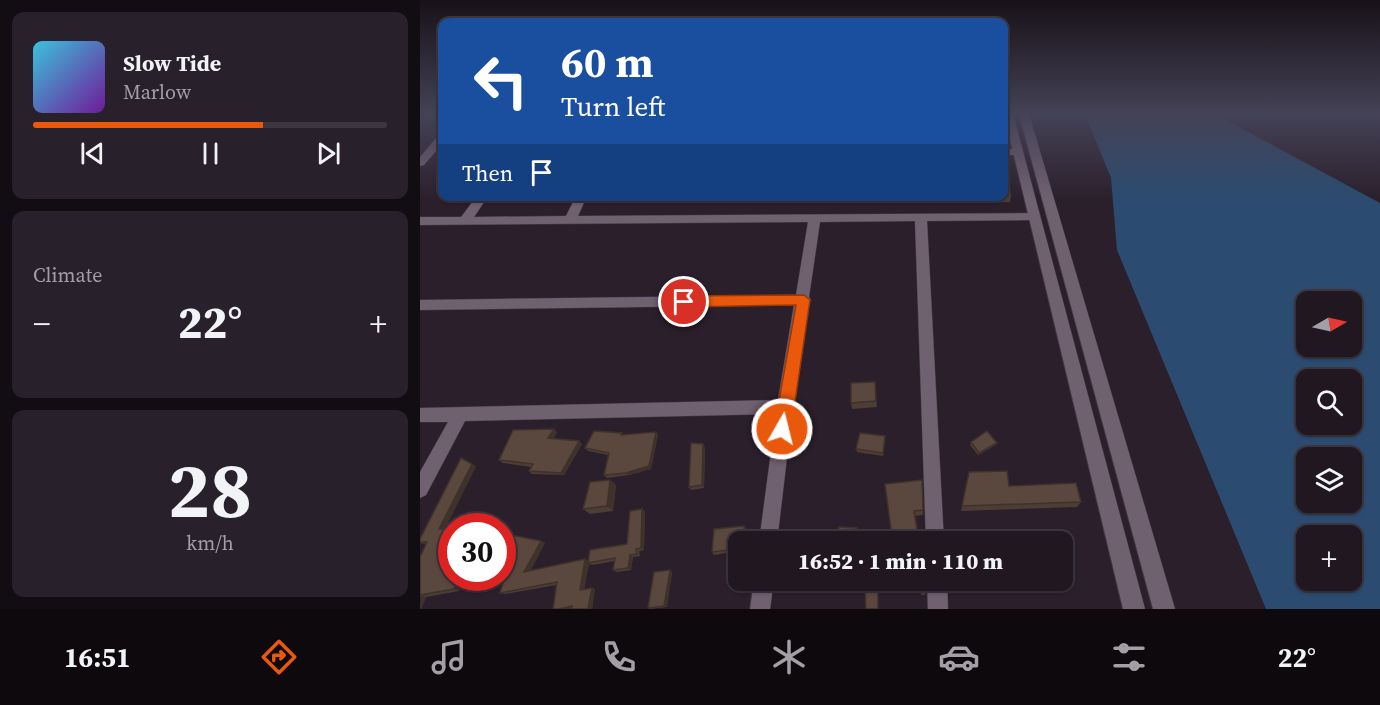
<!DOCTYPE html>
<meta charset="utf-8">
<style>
:root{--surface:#201721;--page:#28202a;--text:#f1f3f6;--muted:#a29fa5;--line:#3d363f;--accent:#ea580c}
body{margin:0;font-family:"Source Serif 4",serif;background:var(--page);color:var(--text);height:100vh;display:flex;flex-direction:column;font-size:22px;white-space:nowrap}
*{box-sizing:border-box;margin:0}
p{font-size:20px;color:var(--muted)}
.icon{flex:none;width:33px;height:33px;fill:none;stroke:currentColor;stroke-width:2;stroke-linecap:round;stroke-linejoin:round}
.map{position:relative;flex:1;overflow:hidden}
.drawer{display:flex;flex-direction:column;gap:12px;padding:12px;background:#120d12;width:420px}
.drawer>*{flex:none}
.banner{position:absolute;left:18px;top:18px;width:570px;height:183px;border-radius:12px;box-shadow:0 2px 4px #0004,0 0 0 2px var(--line);background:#1a4fa0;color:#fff;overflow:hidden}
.needle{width:39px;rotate:81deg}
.buttons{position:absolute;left:876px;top:291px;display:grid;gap:12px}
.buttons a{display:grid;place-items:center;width:66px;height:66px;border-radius:12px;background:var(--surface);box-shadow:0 2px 4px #0004,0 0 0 2px var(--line);font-size:30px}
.speed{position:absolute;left:18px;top:513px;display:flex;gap:12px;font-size:30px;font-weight:700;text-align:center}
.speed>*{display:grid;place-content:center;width:78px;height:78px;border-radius:50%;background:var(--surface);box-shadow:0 2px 4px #0004,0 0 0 2px var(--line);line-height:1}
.speed .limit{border:9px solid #d22;background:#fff;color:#111}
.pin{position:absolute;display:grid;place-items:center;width:51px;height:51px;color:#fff;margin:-26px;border:3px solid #fff;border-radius:50%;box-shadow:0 2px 6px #0007}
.me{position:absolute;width:66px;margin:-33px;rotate:8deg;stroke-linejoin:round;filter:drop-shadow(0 0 4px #0008)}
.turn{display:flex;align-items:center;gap:21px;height:126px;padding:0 24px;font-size:27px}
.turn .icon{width:78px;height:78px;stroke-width:2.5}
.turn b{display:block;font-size:42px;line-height:51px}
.then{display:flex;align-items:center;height:57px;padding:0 24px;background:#0003;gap:12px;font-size:22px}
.big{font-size:45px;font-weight:800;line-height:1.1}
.drawer .card{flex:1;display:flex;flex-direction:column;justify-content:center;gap:9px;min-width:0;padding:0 21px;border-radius:12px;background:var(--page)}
.drawer .dial{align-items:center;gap:0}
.dial b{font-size:78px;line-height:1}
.song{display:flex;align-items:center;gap:18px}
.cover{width:72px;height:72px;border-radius:9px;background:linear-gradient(135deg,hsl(190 70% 55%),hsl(280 70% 35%))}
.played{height:6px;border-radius:3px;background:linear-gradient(90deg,var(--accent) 65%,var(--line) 65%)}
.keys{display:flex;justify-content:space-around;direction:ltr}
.heat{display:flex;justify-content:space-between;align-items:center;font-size:33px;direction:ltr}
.trip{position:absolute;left:308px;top:531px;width:345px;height:60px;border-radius:12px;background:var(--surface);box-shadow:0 2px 4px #0004,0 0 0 2px var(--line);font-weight:800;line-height:60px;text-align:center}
.dock{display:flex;height:96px;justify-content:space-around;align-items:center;background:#0d090d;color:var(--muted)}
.dock .icon{width:42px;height:42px}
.dock .active{color:var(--accent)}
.dock b{font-size:27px;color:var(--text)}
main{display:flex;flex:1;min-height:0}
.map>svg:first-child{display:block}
.water{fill:#2b4c70;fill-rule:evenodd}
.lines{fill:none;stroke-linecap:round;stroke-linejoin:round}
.street-casing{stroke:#453b46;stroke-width:1}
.secondary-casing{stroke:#453b46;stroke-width:1}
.street{fill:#706171;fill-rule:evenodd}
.secondary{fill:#706171;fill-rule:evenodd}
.wall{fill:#4d3d35}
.shaded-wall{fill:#3f322b}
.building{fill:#5a473e;stroke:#3f322b;stroke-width:1.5}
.route{fill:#ea580c;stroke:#983908;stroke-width:1.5}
</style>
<main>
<section class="drawer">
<div class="card">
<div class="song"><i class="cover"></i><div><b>Slow Tide</b><p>Marlow</p></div></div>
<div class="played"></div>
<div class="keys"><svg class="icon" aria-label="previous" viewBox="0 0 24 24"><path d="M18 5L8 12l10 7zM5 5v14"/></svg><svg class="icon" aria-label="pause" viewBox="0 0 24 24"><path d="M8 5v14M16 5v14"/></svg><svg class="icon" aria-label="next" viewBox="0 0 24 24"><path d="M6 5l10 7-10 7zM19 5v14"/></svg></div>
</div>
<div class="card"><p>Climate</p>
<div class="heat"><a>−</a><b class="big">22°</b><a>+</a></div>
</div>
<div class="card dial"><b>28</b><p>km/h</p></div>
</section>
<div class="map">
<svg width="960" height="609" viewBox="0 0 960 609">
<rect width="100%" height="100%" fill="#2b1f2c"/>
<path class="water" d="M795,114l165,89v406h-114l-149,-359 -6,-72 -26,-64zM886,302h46v44h-46zM886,380h46v44h-46zM886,458h46v44h-46zM886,536h46v44h-46z"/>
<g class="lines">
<defs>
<path id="street" d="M22,135v9l-18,21 -4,1v-9l18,-21z
M584,149h14l5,3 -5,3h-14z
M57,196h11l-14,21 92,-1 10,-20h11l-9,20 460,-3 2,3 -6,4 -107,1 17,321h-18l-11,-321 -95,1 -11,75 2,3 -3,4 -15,103 -16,135h-18l17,-128 -311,7 -39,74 -6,3v-26l28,-50h-28v-14l358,-8 16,-95 -374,5v-10l376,-5 12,-73 -388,3v-8h41z
M334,580h20l-4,29h-20z
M507,580h20l1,29h-20z"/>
<path id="secondary" d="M584,114h9l132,495h-22z
M599,114h10l146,495h-22z"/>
</defs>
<use href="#street" class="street-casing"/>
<use href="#secondary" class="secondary-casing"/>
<use href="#street" class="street"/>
<use href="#secondary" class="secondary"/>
</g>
<path class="wall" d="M584,170l7,25 -1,7 -26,1 -1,-7h21z
M455,382l2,25 -25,2 -1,-6z
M137,432l-4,7 29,5 -18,31 -32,-1 -3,-3 2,-4 -28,-4 -4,-3z
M236,432l2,3 -7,34 -22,6 -22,3 -3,-3 4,-20 -20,-4 -3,-3 39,-13z
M465,439l-2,17 -26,-4 -1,-3z
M551,442l25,3 -18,10 -8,-10z
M285,447l-1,41 -13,2 -2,-3z
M56,466l-31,63 7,49h11l-4,13 -33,6 -5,12h-1l6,-65 -6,-1v-4z
M549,472l40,14 72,16 -4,5 -116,4z
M190,480l6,5 -3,26 -23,3 -7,-5z
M465,489l38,21v5l-8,1z
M225,511l-1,39 -5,1 1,5 -7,1 -2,13 -14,2 -4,-2 2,-9 -23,4 -3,-1 -5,25 8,-1 3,1 -3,20h-39l3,-24 -51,9 -5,-1 10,-33 -8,-2v-25l39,8 4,2 -15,28 55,-12 3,2 39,-17z
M326,528l-1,14h-7v9l-24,4 -2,-3z
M252,572l-5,35 -17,2 -2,-1z
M499,580h6v15h-4z
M529,580h4l1,8 -1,4h-3z"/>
<path class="shaded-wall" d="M134,429l3,3 -5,9 -4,-3z
M236,432l2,3 -7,34 -22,6 -3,-2z
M159,441l3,3 -18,31 -3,-2z
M577,443l-1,2 -18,10 1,-2z
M283,444l2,3 -1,41 -2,-3z
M52,464l4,2 -32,65 -5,-2z
M190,480l6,5 -3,26 -6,-5z
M222,509l3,2 -1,39 -3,-2z
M324,526l2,2 -1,14h-2z
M121,541l4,2 -16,31 -5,-2z
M210,555l3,2 -2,13 -3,-2z
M165,559l4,2 -5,31 -4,-2z
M250,570l2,2 -5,35 -3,-1z
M38,578h5l-4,13 -5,-2z
M172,588l3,1 -3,20h-4z
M1,595l5,2 -5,12h-1z
M152,606l4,1 -7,2h-10z"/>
<path class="building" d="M584,170h1l6,25h-7z
M455,382l1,19 -25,2v-20z
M134,429l-6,9 31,3 -18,32 -32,-2 4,-7 -34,-4 14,-30z
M174,431l28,2 -1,2 35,-3 -7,34 -23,7 -22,2 5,-22 -24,-5z
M567,431l10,12 -18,10 -8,-11z
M440,433l25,3 -2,17 -27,-4z
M271,443l12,1 -1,41 -13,2z
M41,458l11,6 -33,65h13v49h6l-4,11 -33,6 -1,2v-40l7,-15h-7v-3z
M587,471l2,15 67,-3 5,19 -119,4 7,-34z
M190,480l-3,26 -24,3 7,-27z
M502,480l1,30 -9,1 5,31h-31v-5h4l-7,-53z
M222,509l-1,39 -5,1 1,5 -7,1 -2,13 -15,2 2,-12 -27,5 2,-13 37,-6 3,-33z
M324,526l-1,16h-5v7l-26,3 2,-23z
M419,527l18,1 -1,14h-18z
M82,533l39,8 -17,31 61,-13 -5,31 12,-2 -4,21h-17l1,-3 -13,3h-6l4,-27 -57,11 10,-34 -8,-2z
M250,570l-6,36 -16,2 6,-36z
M500,580h5l1,11 -5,1z
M530,580h3l1,8 -3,1z
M458,587v22h-12l-1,-21z"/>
<linearGradient id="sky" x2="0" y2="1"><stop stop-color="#181118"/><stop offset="0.57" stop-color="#444256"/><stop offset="1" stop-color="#444256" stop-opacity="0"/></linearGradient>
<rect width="960" height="200" fill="url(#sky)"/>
<path class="route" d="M384,295l6,5 -19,129 -3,6 -6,2 -5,-2 -3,-6 22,-124 -112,2 -7,-5 7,-6z"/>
</svg>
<div class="buttons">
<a><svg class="needle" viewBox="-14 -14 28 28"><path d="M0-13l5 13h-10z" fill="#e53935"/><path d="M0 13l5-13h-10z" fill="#a29fa5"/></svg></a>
<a><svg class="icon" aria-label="search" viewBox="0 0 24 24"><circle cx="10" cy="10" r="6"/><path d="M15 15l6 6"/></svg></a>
<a><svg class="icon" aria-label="layers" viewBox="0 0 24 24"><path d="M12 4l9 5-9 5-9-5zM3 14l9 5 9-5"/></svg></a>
<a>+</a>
</div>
<div class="speed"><div class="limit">30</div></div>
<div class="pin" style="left:264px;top:302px;background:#d93025"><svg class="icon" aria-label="arrive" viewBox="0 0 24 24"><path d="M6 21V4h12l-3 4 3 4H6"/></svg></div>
<svg class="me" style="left:362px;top:429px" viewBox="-20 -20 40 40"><circle r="17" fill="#ea580c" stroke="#fff" stroke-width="3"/><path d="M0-11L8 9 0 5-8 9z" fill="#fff"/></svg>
<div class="trip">16:52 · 1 min · 110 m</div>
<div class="banner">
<div class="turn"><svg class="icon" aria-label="left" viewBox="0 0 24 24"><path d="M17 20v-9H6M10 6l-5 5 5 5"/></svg><div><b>60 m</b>Turn left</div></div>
<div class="then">Then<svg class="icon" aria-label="arrive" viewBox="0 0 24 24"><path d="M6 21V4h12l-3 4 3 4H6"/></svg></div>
</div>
</div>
</main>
<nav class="dock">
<b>16:51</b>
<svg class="icon active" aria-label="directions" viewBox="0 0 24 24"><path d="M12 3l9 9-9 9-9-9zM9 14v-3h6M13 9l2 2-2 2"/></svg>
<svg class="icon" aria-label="music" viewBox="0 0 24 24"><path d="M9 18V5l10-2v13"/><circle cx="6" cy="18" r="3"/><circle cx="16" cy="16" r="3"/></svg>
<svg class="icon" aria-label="phone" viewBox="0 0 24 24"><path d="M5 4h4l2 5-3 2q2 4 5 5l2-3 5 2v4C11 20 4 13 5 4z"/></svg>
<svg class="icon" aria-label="climate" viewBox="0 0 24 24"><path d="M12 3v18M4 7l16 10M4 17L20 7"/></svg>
<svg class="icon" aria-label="car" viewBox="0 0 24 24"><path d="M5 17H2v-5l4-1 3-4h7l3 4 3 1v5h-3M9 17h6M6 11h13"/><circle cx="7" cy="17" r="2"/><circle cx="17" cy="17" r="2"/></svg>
<svg class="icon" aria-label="filters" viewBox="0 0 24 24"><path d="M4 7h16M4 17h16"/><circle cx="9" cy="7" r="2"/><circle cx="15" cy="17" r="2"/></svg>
<b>22°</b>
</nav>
